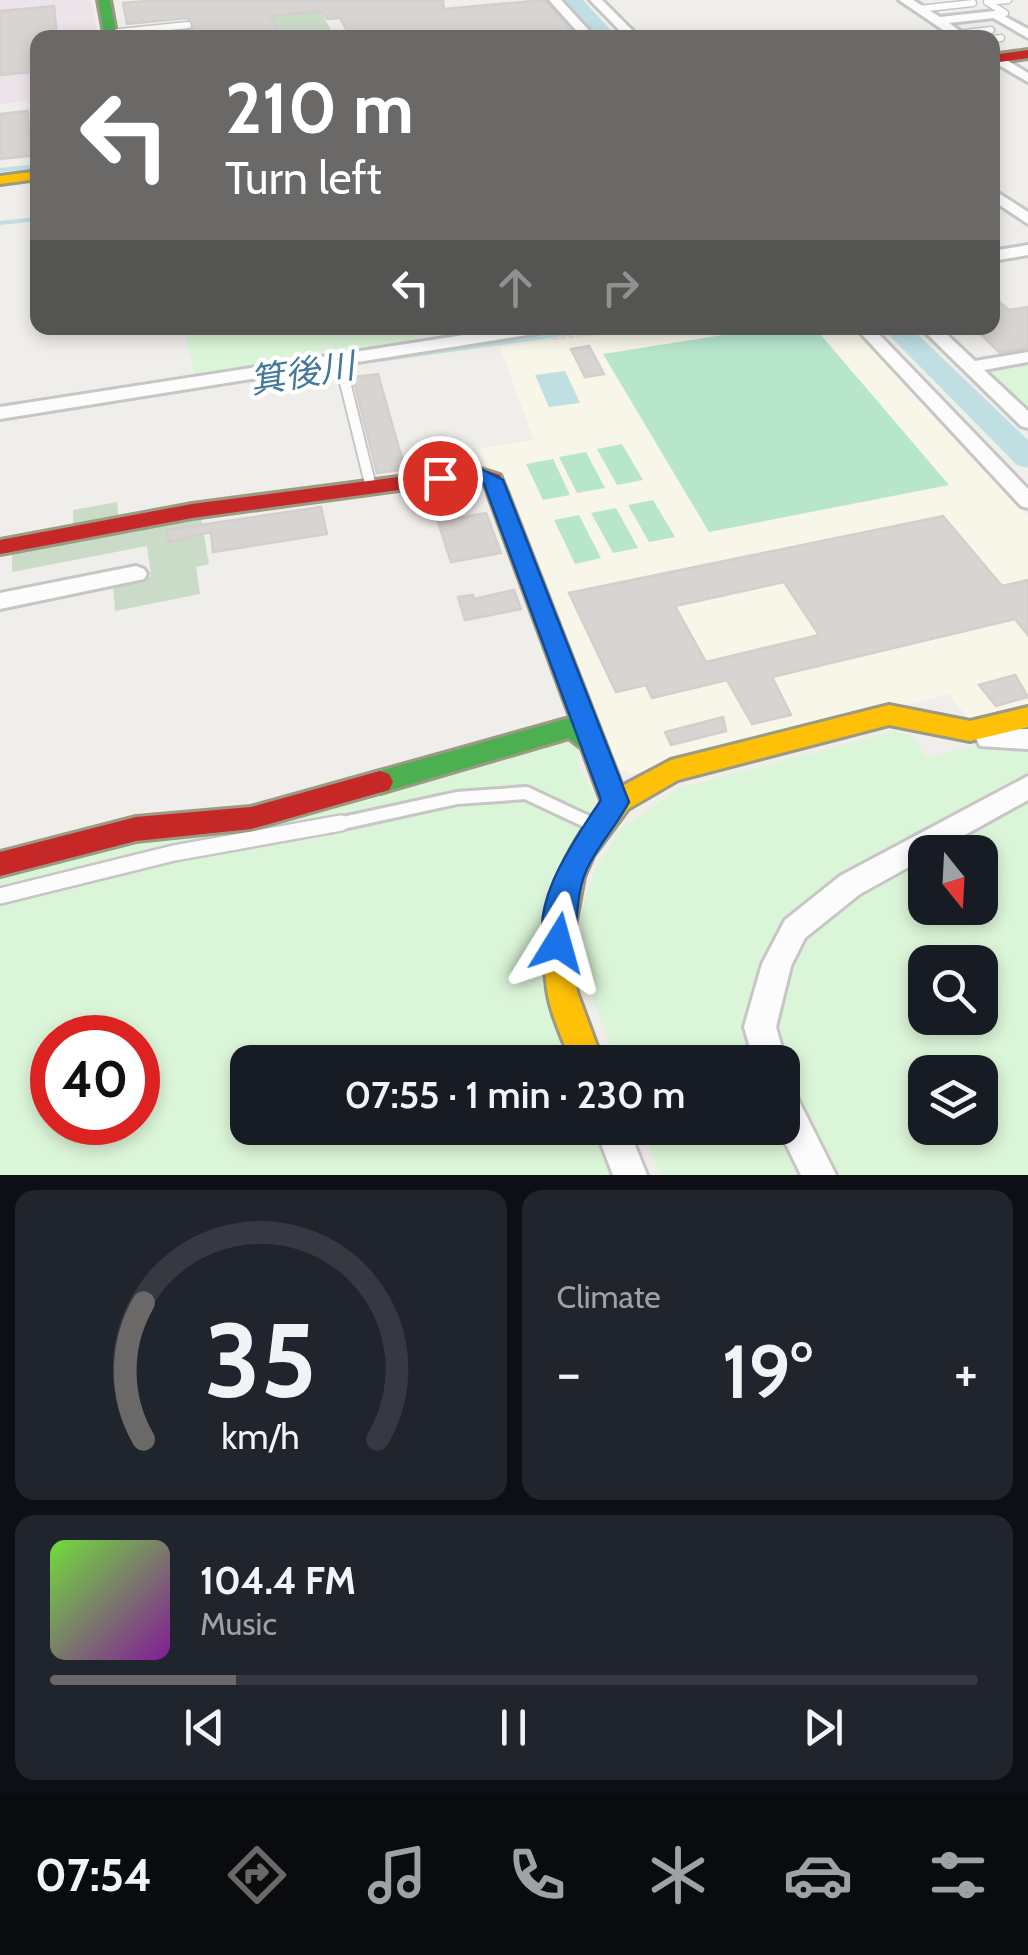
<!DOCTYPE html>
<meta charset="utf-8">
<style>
:root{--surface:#171b24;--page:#20242c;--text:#f1f3f6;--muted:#9ea1a6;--line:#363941;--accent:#6a6968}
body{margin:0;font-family:Cabin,"Noto Sans JP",sans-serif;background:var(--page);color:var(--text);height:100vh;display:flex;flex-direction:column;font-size:38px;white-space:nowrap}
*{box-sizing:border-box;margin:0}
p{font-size:32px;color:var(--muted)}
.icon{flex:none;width:55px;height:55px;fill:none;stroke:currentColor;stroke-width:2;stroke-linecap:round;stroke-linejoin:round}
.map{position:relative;height:1175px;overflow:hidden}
.sheet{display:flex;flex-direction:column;gap:15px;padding:15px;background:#0d0f14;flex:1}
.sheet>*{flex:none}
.guide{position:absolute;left:30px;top:30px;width:970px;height:305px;border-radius:20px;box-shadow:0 5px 15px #0003;background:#6a6968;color:#fff;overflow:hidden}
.needle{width:65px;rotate:162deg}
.controls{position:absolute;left:908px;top:835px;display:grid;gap:20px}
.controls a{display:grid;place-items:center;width:90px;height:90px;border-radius:20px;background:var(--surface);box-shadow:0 5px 15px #0003;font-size:50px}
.speed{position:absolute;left:30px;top:1015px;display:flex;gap:20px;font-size:50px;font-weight:700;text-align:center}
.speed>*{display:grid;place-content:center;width:130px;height:130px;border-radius:50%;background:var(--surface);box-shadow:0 5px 15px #0003;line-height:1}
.speed .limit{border:15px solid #d22;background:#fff;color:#111}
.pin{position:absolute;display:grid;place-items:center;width:85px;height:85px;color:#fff;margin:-42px;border:5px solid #fff;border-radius:50%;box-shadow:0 2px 10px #0007}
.me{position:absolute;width:110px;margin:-55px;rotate:8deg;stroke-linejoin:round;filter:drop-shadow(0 0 8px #0008)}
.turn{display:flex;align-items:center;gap:35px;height:210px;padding:0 30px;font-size:45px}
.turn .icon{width:130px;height:130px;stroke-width:2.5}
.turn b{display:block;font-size:70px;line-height:85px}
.lanes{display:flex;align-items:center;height:95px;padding:0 30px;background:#0003;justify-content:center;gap:50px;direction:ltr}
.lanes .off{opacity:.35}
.big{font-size:75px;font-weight:600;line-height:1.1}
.sheet .tile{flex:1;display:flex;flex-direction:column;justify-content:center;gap:15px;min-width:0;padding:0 35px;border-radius:20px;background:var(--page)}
.sheet .dial{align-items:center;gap:0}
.dial svg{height:260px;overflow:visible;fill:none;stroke:var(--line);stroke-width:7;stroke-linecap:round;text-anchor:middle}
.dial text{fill:var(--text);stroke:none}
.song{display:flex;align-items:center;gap:30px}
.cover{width:120px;height:120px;border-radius:15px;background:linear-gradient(135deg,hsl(100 70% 55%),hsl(290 70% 35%))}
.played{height:10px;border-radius:5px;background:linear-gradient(90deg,var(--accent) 20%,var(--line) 20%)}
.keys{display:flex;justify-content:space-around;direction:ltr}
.heat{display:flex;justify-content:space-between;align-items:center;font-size:55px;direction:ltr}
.sheet .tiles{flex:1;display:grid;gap:15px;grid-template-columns:1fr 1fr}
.tile:last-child{grid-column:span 2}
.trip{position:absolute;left:230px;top:1045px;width:570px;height:100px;border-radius:20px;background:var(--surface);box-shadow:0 5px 15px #0003;font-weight:600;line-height:100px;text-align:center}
.tabs{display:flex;height:160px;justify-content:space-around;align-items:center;background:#090b0e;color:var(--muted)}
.tabs .icon{width:70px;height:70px}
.tabs .on{color:var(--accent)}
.tabs b{font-size:45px;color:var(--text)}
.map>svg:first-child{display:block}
.industrial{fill:#ede4ea}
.education{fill:#f8f6e8}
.cemetery{fill:#cadbc8}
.park{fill:#dbf5d8;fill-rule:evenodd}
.pitch{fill:#b7e6cd}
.water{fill:#bfdfe3}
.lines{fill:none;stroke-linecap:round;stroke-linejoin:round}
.stream-far1{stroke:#bfdfe3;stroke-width:4}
.stream{stroke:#bfdfe3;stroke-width:5}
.river{fill:#bfdfe3;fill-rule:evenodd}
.building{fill:#d7d4d2;stroke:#d3cfcc;stroke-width:2.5;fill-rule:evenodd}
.lane-far3-casing{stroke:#c7c6c5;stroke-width:9}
.lane-far2-casing{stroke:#c7c6c5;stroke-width:14}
.lane-far1-casing{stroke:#c7c6c5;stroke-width:18}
.lane-casing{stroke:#c7c6c5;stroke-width:20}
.street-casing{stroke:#c7c6c5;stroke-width:6}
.fast-casing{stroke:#9b9a82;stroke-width:6}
.slow-casing{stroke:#9b9a82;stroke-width:6}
.jam-casing{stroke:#9b9a82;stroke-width:6}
.path{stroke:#ecdcdc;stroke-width:4;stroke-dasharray:4 4;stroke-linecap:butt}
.lane-far3{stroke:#fdfcfc;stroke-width:6}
.lane-far2{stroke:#fdfcfc;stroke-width:10}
.lane-far1{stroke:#fdfcfc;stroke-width:12}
.lane{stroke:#fdfcfc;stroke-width:15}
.street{fill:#fdfcfc;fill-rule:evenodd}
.fast{fill:#4caf50;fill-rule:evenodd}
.slow{fill:#ffc107;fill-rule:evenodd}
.jam{fill:#c62828;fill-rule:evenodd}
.route{fill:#1a73e8;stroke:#114b97;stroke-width:2.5}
.labels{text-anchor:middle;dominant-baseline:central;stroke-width:9;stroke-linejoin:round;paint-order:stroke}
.water-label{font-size:35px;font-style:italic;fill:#45799a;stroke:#fff}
</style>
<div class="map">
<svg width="1028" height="1175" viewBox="0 0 1028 1175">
<rect width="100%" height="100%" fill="#f0eeeb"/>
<path class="industrial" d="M0,0h91l7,37 -60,1 -1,62 -37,4z"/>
<path class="education" d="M663,328h188l177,189v189l-59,14 -20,-26 -317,80 -17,-6 -137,-319 56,-9 -34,-93z"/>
<path class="cemetery" d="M320,10l15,27h-52l-12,-22z
M117,502l3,31 81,-15 8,46 -13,3 4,27 -85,17 -2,-27 38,-8 -4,-30 -135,26v-22l62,-12 -1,-28z"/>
<path class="park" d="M184,328h228l7,13 -224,34z
M1028,361v53l-46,-45z
M896,731l16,5 15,22 101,-27v444h-368l-18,-47h140v-66h-165l-36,-93v-56l14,-44 27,-41 58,-40zM925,852h55v56h-55zM925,962h55v56h-55zM925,1072h55v56h-55z
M567,737l12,8 -1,20 17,32 -39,222 15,43h-323v66h347l17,47h-612v-301zM52,1038h86v84h-86z"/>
<path class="pitch" d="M767,328h48l134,157 -240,47 -106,-178z
M622,444l21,36 -26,5 -20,-36z
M586,452l19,36 -28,5 -18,-36z
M553,459l17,36 -27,5 -17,-36z
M653,500l22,37 -26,5 -21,-37z
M616,508l22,40 -25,5 -22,-40z
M579,515l22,43 -26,6 -21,-44z"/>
<path class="water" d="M565,371l15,32 -31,4 -14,-32z"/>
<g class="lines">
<path class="stream-far1" d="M0,170l38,-4
M0,223l38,-4"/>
<path class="stream" d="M317,368l287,-40"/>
<path class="river" d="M564,0h19l35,38h-20z
M882,328h29l117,112v28l-11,-3z"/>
</g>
<path class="building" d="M158,0h285l1,9 101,-9 28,32 -46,6h-176l-11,-20 -13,1 -5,-8 -51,5 10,22h-146l59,-9 -6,-11 -61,6 -4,-21z
M54,6l3,32h-19v33l-38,4v-64z
M28,111l1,25 9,-2v21l-38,4v-45z
M992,296l17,14 19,-3v41l-28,5 -26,-25h18z
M589,346l15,28 -19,3 -14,-28z
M378,374l22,78 6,17 -29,4 -24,-96z
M321,507l6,27 -114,18 -2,-20 -42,10 -3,-12z
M486,513l15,40 -50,9 -13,-40z
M943,516l59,70 26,-6v55l-13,-16 -243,58 19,38 -39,9 -25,-44 -75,18 -6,-13 -30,7 -47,-99zM784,582l35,53 -113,27 -31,-56z
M514,590l7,19 -56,11 -7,-23 15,-2 1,4z
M1015,675l13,22 -32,9 -17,-21z
M723,717l3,14 -55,14 -6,-13z"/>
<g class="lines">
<defs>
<path id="lane-far3" d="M919,9l54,-6
M995,14l10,-1 -18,-11 21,-2
M110,33l78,-8
M958,34l33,-4
M992,39l9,-1"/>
<path id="lane-far2" d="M342,370l29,117"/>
<path id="lane-far1" d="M329,826l128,-28 69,-5 66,31"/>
<path id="lane" d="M0,896l174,-43 167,-30"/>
<path id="street" d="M549,0h12l35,38h-13z
M590,0h12l38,38h-13z
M899,0h14l27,17 55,-6 33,18v9l-35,-20 -44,5 21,15h-15z
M992,51l36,22v9l-36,-21z
M992,189l36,23v12l-36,-24z
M1028,245v10l-36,6v-10z
M509,328h39l-9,5 -539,86v-12z
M856,328h17l155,161v19l-7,-2z
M921,328h19l35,33 53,-9v10l-44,8 44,41v17l-7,-2z
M136,566l8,3 3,5 -3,5 -144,30v-16z
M989,729h39v20l-48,-3 -4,-7 4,-7z
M1028,776v24l-94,52h-9v6l-65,36 -55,44 -14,28 -15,61 10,35 -4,8v-8h-28l-10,-35 18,-63 23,-44 55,-44z
M782,1084l11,5 43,86h-35l-23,-47h4z
M595,1128h33l19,47h-34z"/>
<path id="fast" d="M98,0h12l7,38h-12z
M573,717l9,3 22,22 -4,7c-14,5 -20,-2 -31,-11l-189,55 -9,-3 -4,-8 4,-8 9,-3z"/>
<path id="slow" d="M38,171v8l-38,5v-8z
M498,487l10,7 114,292 49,-26 218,-55 81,16 58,-14v20l-58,14 -81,-16 -211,55 -50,29 -35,47 -9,21 -11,60 4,55 26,70h-32c-8,-23 -21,-49 -24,-73 -11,-75 10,-129 55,-186l-114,-309z"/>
<path id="jam" d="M1028,50v8l-36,5v-8z
M475,467l25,8 8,19 -3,5h-14l-7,-15 -11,-4 -281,38 -192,36v-14l192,-36z
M380,771l9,3 4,8 -4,8 -138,39 -115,12 -136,35v-24l136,-35 115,-10z"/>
</defs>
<use href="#lane-far3" class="lane-far3-casing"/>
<use href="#lane-far2" class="lane-far2-casing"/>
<use href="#lane-far1" class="lane-far1-casing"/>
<use href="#lane" class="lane-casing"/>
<use href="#street" class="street-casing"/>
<use href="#fast" class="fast-casing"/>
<use href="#slow" class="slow-casing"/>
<use href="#jam" class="jam-casing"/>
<path class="path" d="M553,338l85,-10"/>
<use href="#lane-far3" class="lane-far3"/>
<use href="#lane-far2" class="lane-far2"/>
<use href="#lane-far1" class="lane-far1"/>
<use href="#lane" class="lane"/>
<use href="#street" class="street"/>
<use href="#fast" class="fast"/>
<use href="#slow" class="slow"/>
<use href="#jam" class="jam"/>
</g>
<path class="route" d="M475,466l28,14 126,322c-12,23 -31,43 -42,67 -13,27 -7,58 -18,84l-11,4 -11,-4c-21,-47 29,-115 54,-153l-117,-316 -11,-4 -33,4 -10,-6 10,-7z"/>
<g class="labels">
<g class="water-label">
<text transform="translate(302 373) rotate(-9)">箕後川</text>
</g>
</g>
</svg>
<div class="controls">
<a><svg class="needle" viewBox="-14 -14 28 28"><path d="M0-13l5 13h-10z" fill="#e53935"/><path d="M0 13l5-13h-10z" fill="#9ea1a6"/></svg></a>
<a><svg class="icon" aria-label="search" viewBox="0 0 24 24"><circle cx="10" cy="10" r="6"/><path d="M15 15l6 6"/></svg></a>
<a><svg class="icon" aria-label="layers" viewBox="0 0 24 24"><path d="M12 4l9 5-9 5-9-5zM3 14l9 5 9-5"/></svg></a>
</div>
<div class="speed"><div class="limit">40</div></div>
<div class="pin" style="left:440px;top:478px;background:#d93025"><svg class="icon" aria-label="arrive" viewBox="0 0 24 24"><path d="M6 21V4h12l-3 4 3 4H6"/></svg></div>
<svg class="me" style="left:558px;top:943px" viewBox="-20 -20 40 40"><path d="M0-17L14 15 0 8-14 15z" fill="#1a73e8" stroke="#fff" stroke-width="4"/></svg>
<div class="trip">07:55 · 1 min · 230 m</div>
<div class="guide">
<div class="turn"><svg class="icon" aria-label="left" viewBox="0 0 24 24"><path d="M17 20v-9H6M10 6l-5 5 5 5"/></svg><div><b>210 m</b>Turn left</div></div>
<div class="lanes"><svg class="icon" aria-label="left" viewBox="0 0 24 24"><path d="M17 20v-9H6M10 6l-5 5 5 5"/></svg><svg class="icon off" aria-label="ahead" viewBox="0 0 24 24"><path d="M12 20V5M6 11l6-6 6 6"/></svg><svg class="icon off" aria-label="right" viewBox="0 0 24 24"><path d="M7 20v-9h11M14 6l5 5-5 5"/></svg></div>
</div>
</div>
<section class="sheet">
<div class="tiles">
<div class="tile dial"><svg viewBox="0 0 100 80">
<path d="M14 69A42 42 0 1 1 86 69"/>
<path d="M14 69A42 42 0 0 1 14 27" stroke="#6a6968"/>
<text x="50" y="56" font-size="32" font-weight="700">35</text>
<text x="50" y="72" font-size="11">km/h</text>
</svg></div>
<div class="tile"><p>Climate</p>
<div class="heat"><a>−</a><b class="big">19°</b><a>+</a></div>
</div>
<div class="tile">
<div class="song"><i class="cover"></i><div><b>104.4 FM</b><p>Music</p></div></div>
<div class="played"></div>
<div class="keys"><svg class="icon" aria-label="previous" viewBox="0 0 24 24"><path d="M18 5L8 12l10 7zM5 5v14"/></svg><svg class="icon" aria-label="pause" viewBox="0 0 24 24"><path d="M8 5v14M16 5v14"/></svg><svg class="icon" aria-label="next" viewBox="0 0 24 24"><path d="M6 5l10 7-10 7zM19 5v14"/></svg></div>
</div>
</div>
</section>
<nav class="tabs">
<b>07:54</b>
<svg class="icon on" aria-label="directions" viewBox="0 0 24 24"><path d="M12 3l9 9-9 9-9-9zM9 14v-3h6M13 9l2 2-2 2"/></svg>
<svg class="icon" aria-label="music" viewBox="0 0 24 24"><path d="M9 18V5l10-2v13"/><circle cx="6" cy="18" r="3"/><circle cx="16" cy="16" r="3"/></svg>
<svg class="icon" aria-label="phone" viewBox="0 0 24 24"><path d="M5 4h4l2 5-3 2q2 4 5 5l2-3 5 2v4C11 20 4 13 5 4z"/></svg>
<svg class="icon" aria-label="climate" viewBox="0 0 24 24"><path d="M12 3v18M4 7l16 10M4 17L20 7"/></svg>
<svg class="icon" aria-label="car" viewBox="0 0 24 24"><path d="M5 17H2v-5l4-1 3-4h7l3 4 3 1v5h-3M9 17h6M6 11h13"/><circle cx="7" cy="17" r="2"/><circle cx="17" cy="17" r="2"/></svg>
<svg class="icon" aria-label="filters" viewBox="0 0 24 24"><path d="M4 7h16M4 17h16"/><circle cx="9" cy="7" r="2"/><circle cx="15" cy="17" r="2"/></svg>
</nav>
